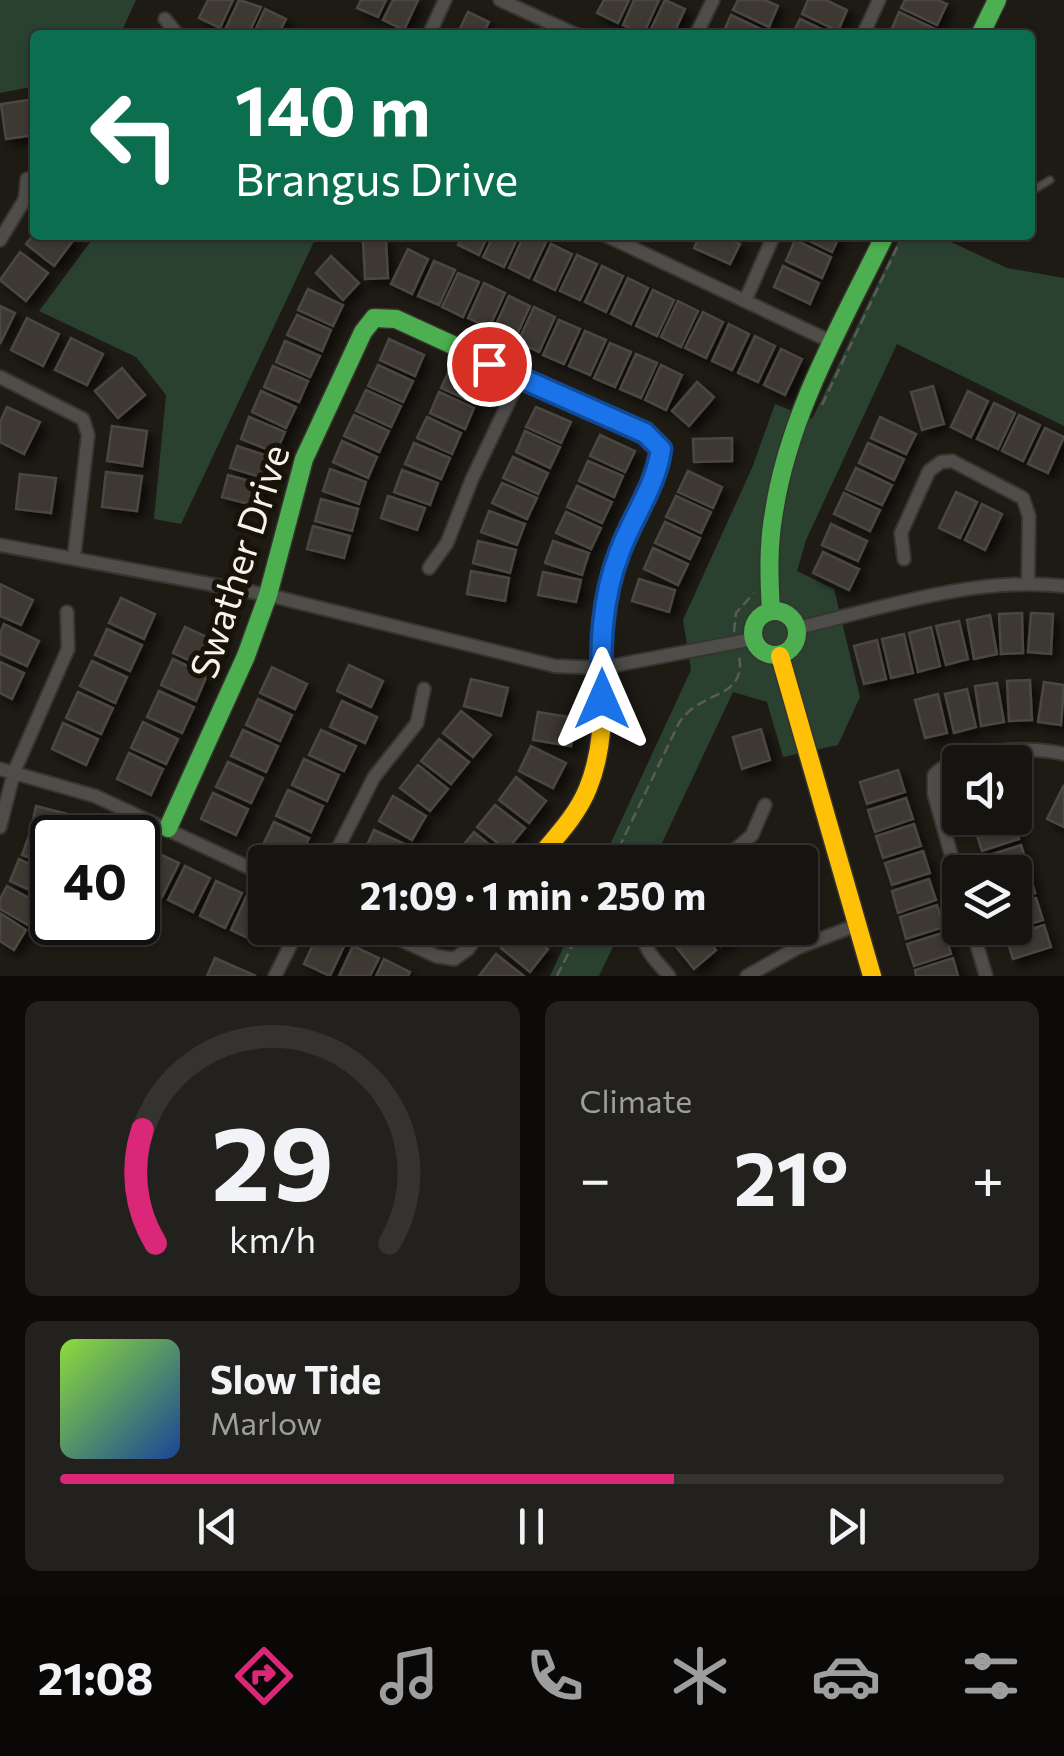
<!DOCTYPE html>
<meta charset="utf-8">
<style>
:root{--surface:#161410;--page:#23211e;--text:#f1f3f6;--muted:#9e9e9f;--line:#353330;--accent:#db2777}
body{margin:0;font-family:Commissioner,sans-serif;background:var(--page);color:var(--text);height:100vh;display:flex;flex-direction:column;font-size:38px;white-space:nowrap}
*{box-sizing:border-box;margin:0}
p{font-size:32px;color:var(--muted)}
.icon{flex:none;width:55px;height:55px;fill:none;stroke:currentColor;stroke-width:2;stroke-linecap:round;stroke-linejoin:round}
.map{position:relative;height:976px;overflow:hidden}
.panel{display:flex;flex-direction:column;gap:25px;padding:25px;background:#0c0b09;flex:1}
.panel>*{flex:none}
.top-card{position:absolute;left:30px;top:30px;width:1005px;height:210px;border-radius:10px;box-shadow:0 2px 8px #0004,0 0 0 2px var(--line);background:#0b6e4f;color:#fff;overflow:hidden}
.buttons{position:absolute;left:942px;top:745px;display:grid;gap:20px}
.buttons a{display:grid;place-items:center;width:90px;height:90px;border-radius:10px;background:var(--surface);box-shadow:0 2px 8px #0004,0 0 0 2px var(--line);font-size:50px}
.speed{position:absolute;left:30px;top:815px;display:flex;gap:20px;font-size:50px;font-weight:700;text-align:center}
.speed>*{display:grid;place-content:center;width:130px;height:130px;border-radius:50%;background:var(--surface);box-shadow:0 2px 8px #0004,0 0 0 2px var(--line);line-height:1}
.speed .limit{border:5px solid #111;border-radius:15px;background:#fff;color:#111}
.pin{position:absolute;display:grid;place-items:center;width:85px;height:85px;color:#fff;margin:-42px;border:5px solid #fff;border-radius:50%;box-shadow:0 2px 10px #0007}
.me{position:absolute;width:110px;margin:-55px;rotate:0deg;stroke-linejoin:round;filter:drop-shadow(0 0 8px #0008)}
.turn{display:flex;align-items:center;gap:35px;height:210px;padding:0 40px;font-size:45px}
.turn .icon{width:130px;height:130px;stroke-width:2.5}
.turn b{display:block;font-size:70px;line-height:85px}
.big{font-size:75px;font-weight:700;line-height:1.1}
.panel .card{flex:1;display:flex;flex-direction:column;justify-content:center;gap:15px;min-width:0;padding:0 35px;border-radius:15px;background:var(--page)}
.panel .dial{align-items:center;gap:0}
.dial svg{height:260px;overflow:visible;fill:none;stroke:var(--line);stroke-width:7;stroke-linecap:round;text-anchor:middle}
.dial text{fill:var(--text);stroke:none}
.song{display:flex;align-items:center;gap:30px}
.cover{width:120px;height:120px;border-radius:15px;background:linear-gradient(135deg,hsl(90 70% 55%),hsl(220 70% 35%))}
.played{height:10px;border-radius:5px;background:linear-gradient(90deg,var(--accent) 65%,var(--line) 65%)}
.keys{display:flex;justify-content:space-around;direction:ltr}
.heat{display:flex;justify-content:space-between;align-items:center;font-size:55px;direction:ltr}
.panel .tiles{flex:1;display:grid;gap:25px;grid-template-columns:1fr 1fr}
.card:last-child{grid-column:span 2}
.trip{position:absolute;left:248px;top:845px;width:570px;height:100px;border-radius:10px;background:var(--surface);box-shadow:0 2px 8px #0004,0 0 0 2px var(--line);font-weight:700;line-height:100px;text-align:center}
.dock{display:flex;height:160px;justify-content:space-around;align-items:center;background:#090806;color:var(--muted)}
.dock .icon{width:70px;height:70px}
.dock .on{color:var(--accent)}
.dock b{font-size:45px;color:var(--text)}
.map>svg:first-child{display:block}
.green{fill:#2a4130}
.building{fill:#3e3931;stroke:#4a4642;stroke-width:2.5;filter:url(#shadow)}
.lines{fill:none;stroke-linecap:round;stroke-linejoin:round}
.lane-casing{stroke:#373430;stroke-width:10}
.street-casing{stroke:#373430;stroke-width:16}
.fast-casing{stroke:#373430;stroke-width:21}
.slow-casing{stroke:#373430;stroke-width:21}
.path{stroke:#5c5b58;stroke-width:2.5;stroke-dasharray:10 5;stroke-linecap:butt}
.lane{stroke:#4f4d4a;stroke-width:6}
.street{stroke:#4f4d4a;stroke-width:12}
.fast{stroke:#4caf50;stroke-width:18}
.slow{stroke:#ffc107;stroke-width:18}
.route-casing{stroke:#114b97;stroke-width:25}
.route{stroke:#1a73e8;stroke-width:18}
.labels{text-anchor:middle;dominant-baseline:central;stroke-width:10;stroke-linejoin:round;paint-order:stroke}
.street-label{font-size:38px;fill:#f7f3eb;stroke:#181308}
</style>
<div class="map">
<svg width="1064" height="976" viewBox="0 0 1064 976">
<defs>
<filter id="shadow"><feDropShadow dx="6" dy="6" stdDeviation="5" flood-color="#0009"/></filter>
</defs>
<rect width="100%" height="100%" fill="#1e1b15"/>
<path class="green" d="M0,0h136l-16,35h-85v51l-35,7z
M85,235h232l-136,289 -27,-5 12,-124 -30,-38 -97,-46 52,-70z
M901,235h35l71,33 57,10v148l-167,-82 -91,196 -9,31 37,18 26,108 -22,48 -55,12 -16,-55 -34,-10 -80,170h-51l89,-192 -8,-50 69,-152 23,-64 37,15z
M572,928h50l-23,48h-49z"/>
<path class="building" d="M208,0h25l-13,28 -21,-10z
M239,0l22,7 -13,28h-22l-3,-1z
M361,0h25l-8,17 -21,-9z
M393,0h25l-14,30 -21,-10z
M604,0h25l-11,23 -21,-10z
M634,0h25l-16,35 -20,-10z
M665,0l20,9 -12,26h-25z
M738,0h27l13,6 -9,21 -36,-17z
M808,0h18l21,10 -9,21 -36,-17z
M905,0h33l9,4 -10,21 -36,-17z
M265,9l21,10 -8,16h-25z
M468,12l21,10 -7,13h-25z
M899,12l36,17 -2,6 -43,-2z
M731,15l36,17 -2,3h-43z
M800,19l34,16h-42z
M35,99v36l-29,4 -5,-35z
M35,233l36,2 4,3 -21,28 -28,-22z
M463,235h25l-9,20 -21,-10z
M494,235h25l-15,32 -21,-10z
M524,235l22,7 -17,36 -20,-10z
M700,235h21l19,9 -10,20 -36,-16z
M797,235h43l-8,17z
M386,240l2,38 -23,1 -2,-38z
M795,240l36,17 -9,21 -36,-17z
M551,244l21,10 -17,36 -21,-10z
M408,249l20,10 -16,35 -21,-10z
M20,252l28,21 -22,28 -26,-21z
M577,255l20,9 -17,36 -20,-9z
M331,256l28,27 -16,17 -27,-27z
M434,261l21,9 -16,35 -21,-9z
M602,266l21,10 -17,36 -21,-10z
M783,266l36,17 -9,21 -36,-17z
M458,273l21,9 -16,35 -21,-10z
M628,278l20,10 -17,36 -20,-10z
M484,283l21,10 -16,35 -21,-10z
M308,289l35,16 -10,21 -35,-16z
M653,290l21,10 -17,36 -21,-10z
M509,296l21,10 -16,35 -21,-10z
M678,301l20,10 -17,36 -20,-10z
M0,306l15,7 -15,31z
M534,307l21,10 -16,35 -21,-10z
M703,312l20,10 -17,36 -21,-10z
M297,315l34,15 -9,21 -35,-16z
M27,318l32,16 -16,32 -32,-16z
M559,320l21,9 -16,35 -21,-9z
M729,324l20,10 -17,36 -20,-9z
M585,331l21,9 -16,35 -21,-9z
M755,336l20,10 -17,36 -20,-9z
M71,338l32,16 -16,31 -32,-15z
M389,339l35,16 -9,21 -35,-16z
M285,341l35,15 -10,21 -34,-15z
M610,343l21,9 -16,35 -21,-9z
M781,349l21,10 -17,36 -21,-10z
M636,354l21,9 -16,35 -21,-9z
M378,365l35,16 -10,21 -35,-16z
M661,365l21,10 -16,35 -21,-10z
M273,366l35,15 -9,21 -35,-15z
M451,367l35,16 -10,21 -35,-16z
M122,368l23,27 -27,23 -23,-27z
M697,382l17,15 -25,29 -17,-15z
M933,386l11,38 -22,6 -11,-38z
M366,390l35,16 -10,21 -35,-16z
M261,391l35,16 -10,21 -34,-16z
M968,391l20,10 -17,36 -20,-10z
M439,392l35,16 -9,21 -35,-16z
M994,403l21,10 -17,36 -21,-10z
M7,407l33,15 -16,32 -24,-12v-20z
M536,407l35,15 -10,21 -35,-16z
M354,415l35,16 -10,21 -35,-16z
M1019,415l21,10 -17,36 -21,-10z
M249,417l36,15 -9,21 -35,-14z
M427,417l34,16 -9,21 -35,-16z
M880,417l36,17 -10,20 -35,-16z
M112,426l35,5 -5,35 -35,-5z
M1045,428l19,9 -16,36 -20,-9z
M525,431l35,16 -10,21 -34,-16z
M600,435l35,16 -10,21 -35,-16z
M732,438v23l-38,1 -1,-23z
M342,441l35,16 -9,21 -35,-16z
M414,443l36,15 -9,21 -36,-15z
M868,443l36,16 -10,21 -35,-17z
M237,446l37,12 -7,21 -37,-11z
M513,457l35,16 -10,21 -35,-16z
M588,461l35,15 -9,21 -35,-16z
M856,468l36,17 -10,20 -36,-16z
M330,469l36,13 -7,22 -36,-13z
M402,470l36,13 -8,22 -36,-13z
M688,471l34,16 -9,21 -35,-16z
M106,472l36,4 -5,35 -35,-4z
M20,474l36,4 -5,35 -35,-4z
M228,475l37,10 -5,22 -38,-10z
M502,483l35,15 -10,21 -35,-16z
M577,486l35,16 -10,21 -35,-16z
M956,492l21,10 -17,36 -21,-10z
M844,493l36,17 -10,21 -36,-17z
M388,496l37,12 -8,22 -36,-12z
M676,496l35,16 -10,21 -35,-16z
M321,499l37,10 -6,22 -37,-10z
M982,504l20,10 -17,36 -20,-10z
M489,511l36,13 -8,21 -36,-13z
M566,512l35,16 -10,21 -35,-16z
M665,522l35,16 -10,21 -35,-16z
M831,524l36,17 -9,20 -36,-16z
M313,526l37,10 -6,22 -37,-9z
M478,541l38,9 -6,23 -37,-10z
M553,541l36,12 -7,22 -37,-12z
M653,548l35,16 -10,21 -34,-16z
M823,552l36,17 -10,21 -36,-17z
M471,571l38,7 -4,23 -38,-7z
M543,572l38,8 -5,22 -38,-7z
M639,579l36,11 -6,22 -37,-11z
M0,584l33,16 -12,25 -21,-9z
M121,598l34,16 -11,25 -35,-16z
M1022,613l1,40 -22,1 -2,-40z
M1031,613l22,1 -2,40 -23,-2z
M990,615l7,39 -23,5 -7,-39z
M959,621l9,38 -22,6 -10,-39z
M4,624l35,17 -12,25 -27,-12v-20z
M185,627l35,16 -12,26 -35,-16z
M931,627l9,39 -22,6 -9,-39z
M107,629l35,16 -12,26 -35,-16z
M904,634l9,39 -22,5 -9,-39z
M877,640l9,39 -22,5 -10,-38z
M173,659l34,16 -11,26 -35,-16z
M92,661l35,16 -12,26 -35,-17z
M0,662l24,11 -12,26 -12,-6z
M349,665l34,16 -12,26 -34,-16z
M272,667l35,17 -12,25 -35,-16z
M471,679l37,9 -7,28 -37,-10z
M1030,680l2,40 -23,1 -2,-40z
M1044,682l20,3 -3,40 -23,-3z
M997,683l7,39 -23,4 -6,-40z
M967,689l9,38 -22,6 -9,-39z
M159,691l35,16 -12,26 -35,-16z
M78,692l35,16 -12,26 -35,-16z
M938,694l9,39 -22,5 -10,-38z
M258,699l34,16 -12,26 -34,-16z
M342,701l35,16 -12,26 -35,-16z
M461,711l30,24 -18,22 -30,-24z
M538,712l38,6 -5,28 -38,-6z
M143,722l35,17 -12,25 -35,-16z
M63,723l35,16 -12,26 -34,-16z
M761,729l9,31 -28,9 -9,-32z
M243,730l35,16 -12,26 -35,-16z
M321,730l35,16 -12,25 -35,-16z
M439,739l30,23 -18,22 -30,-23z
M531,746l35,17 -13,25 -34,-17z
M129,753l34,16 -12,26 -34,-16z
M304,759l35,16 -12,26 -35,-16z
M228,762l35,16 -12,25 -35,-16z
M418,765l30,24 -18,22 -30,-23z
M898,770l7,22 -38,12 -7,-22z
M516,777l30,24 -17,22 -30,-23z
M1064,785v42l-17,-8z
M288,790l35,16 -12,26 -35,-16z
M213,793l35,16 -12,26 -35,-16z
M393,796l33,20 -14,24 -33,-19z
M906,798l7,21 -38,13 -7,-22z
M495,805l30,23 -18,22 -30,-23z
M36,806l39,10 -6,22 -38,-9z
M1013,818l6,21 -37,12 -7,-22z
M274,822l35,16 -12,24 -35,-15z
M914,824l7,22 -38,12 -7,-22z
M374,830l35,16 -8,16h-25l-14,-6z
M474,832l29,24 -5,6h-32l-10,-8z
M30,833l22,8v25l-30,-11z
M1021,845l7,22 -19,5h-21l-5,-15z
M153,851l26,12 -17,34 -24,-11z
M923,851l7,22 -38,12 -7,-22z
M19,859l33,16 -7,22 -35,-16z
M185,866l25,12 -17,34 -25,-12z
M1029,871l6,22 -20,7v-24z
M929,879l7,21 -38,13 -6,-22z
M216,881l26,12 -17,35 -25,-12z
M7,886l35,19 -12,21 -30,-17v-10z
M247,895l18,9v20l-9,18 -25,-12z
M1036,898l7,22 -38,12 -1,-4h11v-23z
M937,905l7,22 -38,12 -6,-22z
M0,913l26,17 -12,20 -14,-9z
M1044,925l7,22 -38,12 -7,-22z
M516,928l32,21 -18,23 -29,-24z
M691,928h6l19,22 -22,19 -21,-26z
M705,928h37l-21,18z
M320,930l26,12 -16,34 -26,-12z
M945,932l6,22 -37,12 -7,-22z
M353,946l26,12 -9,18h-31z
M496,954l28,22h-45z
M215,958l41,18h-49z
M953,958l5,18h-42l-1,-6z
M384,959l26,13 -2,4h-32z"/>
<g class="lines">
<defs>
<path id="lane" d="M1030,192l20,-12"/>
<path id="street" d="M500,0l77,35
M165,19l13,16
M429,35l16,-35
M696,35l17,-35
M863,35l16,-35
M605,235l229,108
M0,240l25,-41 2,-20
M745,301l29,-66
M0,377l83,42 5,16 -14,122
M0,545l268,50 287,71 46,2 152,-29
M904,559l-3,-26 28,-62 12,-9 11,-1 71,37 6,18 -1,68
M429,568l18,-25 25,-64 48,-101
M797,628c86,-20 178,-52 267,-42
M0,769l95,27 170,79
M0,827l14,-55 54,-123 -1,-37
M331,862l43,-85 43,-54 7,-34
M721,862l31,-27 13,-30
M960,886l-26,-92v-19c25,-27 96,-29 130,-21
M375,928l61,28 18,3 14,-10 16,-21
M646,928c-7,20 11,33 23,48
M972,928l14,48
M275,976l24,-48
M747,976l50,-28 60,-23"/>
<path id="fast" d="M980,35l17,-35
M753 633a22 22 0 1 1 44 0a22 22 0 1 1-44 0Z
M771,611c-2,-33 -3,-66 3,-99 15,-99 68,-189 111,-277
M168,828l78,-172 22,-61 36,-136 59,-127 11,-14 22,1 216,99"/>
<path id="slow" d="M780,656l92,320
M535,862c19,-23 42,-46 53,-74 27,-66 5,-137 21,-204 12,-47 43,-87 52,-135l-16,-16 -33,-15"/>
</defs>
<use href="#lane" class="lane-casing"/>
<use href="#street" class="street-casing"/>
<use href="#fast" class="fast-casing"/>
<use href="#slow" class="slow-casing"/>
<path class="path" d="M822,405l81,-170
M734,632l2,-19 18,-20
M612,862l67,-139c21,-34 68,-22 60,-68
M557,976l24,-48"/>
<use href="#lane" class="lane"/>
<use href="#street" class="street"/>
<use href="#fast" class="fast"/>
<use href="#slow" class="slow"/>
</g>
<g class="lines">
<defs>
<path id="route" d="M489,364l156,69 16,16c-5,37 -28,67 -41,102 -19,48 -20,97 -18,148"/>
</defs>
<use href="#route" class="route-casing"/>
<use href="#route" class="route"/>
</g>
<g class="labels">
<g class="street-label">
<text transform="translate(238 561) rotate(-72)">Swather Drive</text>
</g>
</g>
</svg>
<div class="buttons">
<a><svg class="icon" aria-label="sound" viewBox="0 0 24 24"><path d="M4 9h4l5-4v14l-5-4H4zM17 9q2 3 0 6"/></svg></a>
<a><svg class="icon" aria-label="layers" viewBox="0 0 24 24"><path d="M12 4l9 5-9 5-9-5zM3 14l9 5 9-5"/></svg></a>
</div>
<div class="speed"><div class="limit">40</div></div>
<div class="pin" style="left:489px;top:364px;background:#d93025"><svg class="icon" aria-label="arrive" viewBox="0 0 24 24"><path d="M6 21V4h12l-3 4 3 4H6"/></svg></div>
<svg class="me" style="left:602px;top:699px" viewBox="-20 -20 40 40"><path d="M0-17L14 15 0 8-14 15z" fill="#1a73e8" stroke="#fff" stroke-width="4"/></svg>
<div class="trip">21:09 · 1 min · 250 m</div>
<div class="top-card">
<div class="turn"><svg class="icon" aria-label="left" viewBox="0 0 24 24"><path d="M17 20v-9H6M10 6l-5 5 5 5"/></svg><div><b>140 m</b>Brangus Drive</div></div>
</div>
</div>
<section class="panel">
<div class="tiles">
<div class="card dial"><svg viewBox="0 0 100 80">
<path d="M14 69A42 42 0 1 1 86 69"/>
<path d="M14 69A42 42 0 0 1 10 34" stroke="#db2777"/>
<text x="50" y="56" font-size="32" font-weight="700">29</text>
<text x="50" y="72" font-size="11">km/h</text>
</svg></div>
<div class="card"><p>Climate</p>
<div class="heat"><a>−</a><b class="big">21°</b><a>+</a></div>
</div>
<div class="card">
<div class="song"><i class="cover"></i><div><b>Slow Tide</b><p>Marlow</p></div></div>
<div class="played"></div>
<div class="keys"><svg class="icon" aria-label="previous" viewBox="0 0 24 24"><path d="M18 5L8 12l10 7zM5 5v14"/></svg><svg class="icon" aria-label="pause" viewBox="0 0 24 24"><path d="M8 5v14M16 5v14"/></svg><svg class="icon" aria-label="next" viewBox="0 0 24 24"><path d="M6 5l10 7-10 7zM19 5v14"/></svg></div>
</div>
</div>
</section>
<nav class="dock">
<b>21:08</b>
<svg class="icon on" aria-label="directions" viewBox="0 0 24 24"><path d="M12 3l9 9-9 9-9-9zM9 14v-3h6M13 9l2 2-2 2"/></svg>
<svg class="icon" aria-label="music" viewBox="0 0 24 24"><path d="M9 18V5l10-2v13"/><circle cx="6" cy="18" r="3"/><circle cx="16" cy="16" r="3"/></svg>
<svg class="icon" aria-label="phone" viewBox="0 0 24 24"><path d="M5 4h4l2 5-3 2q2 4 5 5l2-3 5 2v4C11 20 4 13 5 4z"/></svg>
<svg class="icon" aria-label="climate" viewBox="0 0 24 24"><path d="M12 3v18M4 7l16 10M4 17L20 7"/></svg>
<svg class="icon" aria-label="car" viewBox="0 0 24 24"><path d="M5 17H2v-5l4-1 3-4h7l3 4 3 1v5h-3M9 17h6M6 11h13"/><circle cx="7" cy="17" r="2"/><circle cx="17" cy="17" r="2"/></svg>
<svg class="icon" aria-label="filters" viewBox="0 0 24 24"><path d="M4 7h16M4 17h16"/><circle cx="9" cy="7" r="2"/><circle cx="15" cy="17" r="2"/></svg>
</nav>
